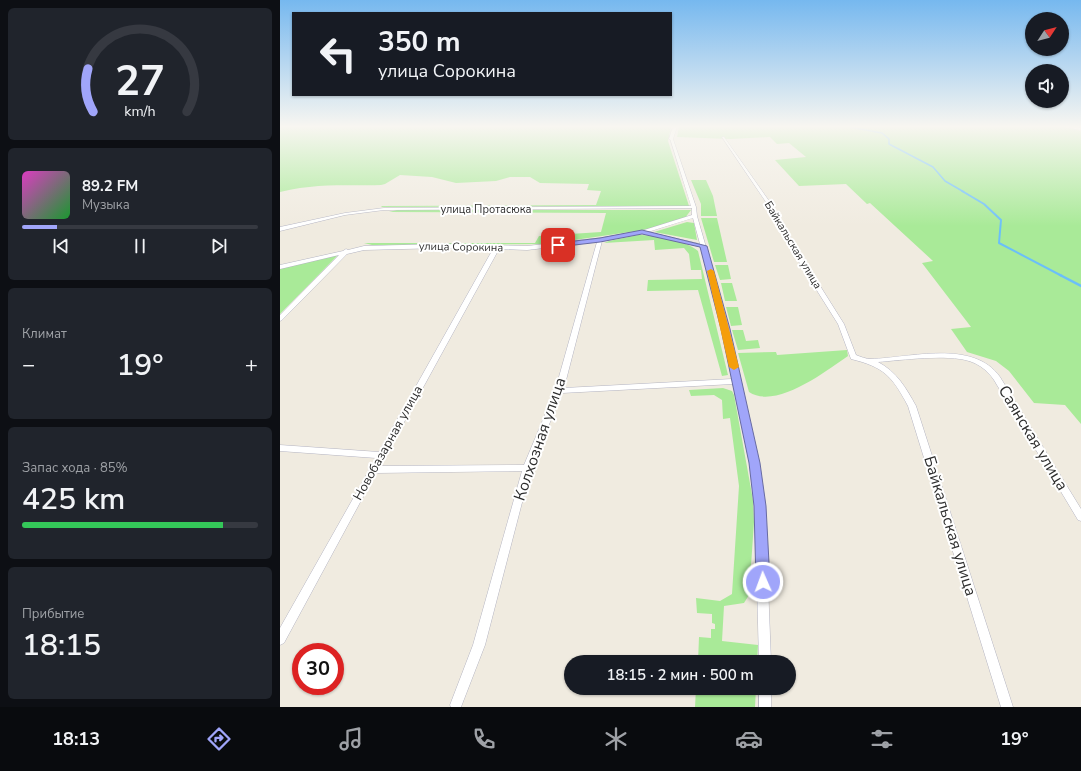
<!DOCTYPE html>
<html lang="ru">
<meta charset="utf-8">
<style>
:root{--surface:#171b24;--page:#20242c;--text:#f1f3f6;--muted:#9ea1a6;--line:#363941;--accent:#a0a5fa}
body{margin:0;font-family:"Nunito Sans",sans-serif;background:var(--page);color:var(--text);height:100vh;display:flex;flex-direction:column;font-size:15px;white-space:nowrap}
*{box-sizing:border-box;margin:0}
p{font-size:13px;color:var(--muted)}
.icon{flex:none;width:22px;height:22px;fill:none;stroke:currentColor;stroke-width:2;stroke-linecap:round;stroke-linejoin:round}
.map{position:relative;flex:1;overflow:hidden}
.details{display:flex;flex-direction:column;gap:8px;padding:8px;background:#0d0f14;width:280px}
.details>*{flex:none}
.banner{position:absolute;left:12px;top:12px;width:380px;height:84px;border-radius:0px;box-shadow:0 1px 3px #0004;background:#171b24;color:var(--text);overflow:hidden}
.needle{width:26px;rotate:54deg}
.controls{position:absolute;left:745px;top:12px;display:grid;gap:8px}
.controls a{display:grid;place-items:center;width:44px;height:44px;border-radius:50%;background:var(--surface);box-shadow:0 1px 3px #0004;font-size:20px}
.speed{position:absolute;left:12px;top:643px;display:flex;gap:8px;font-size:20px;font-weight:700;text-align:center}
.speed>*{display:grid;place-content:center;width:52px;height:52px;border-radius:50%;background:var(--surface);box-shadow:0 1px 3px #0004;line-height:1}
.speed .limit{border:6px solid #d22;background:#fff;color:#111}
.pin{position:absolute;display:grid;place-items:center;width:34px;height:34px;color:#fff;margin:-17px;border-radius:8px;box-shadow:0 2px 6px #0006}
.me{position:absolute;width:44px;margin:-22px;rotate:358deg;stroke-linejoin:round;filter:drop-shadow(0 0 3px #0008)}
.turn{display:flex;align-items:center;gap:14px;height:84px;padding:0 20px;font-size:18px}
.turn .icon{width:52px;height:52px;stroke-width:2.5}
.turn b{display:block;font-size:28px;line-height:34px}
.big{font-size:30px;font-weight:600;line-height:1.1}
.details .tile{flex:1;display:flex;flex-direction:column;justify-content:center;gap:6px;min-width:0;padding:0 14px;border-radius:6px;background:var(--page)}
.details .dial{align-items:center;gap:0}
.dial svg{height:104px;overflow:visible;fill:none;stroke:var(--line);stroke-width:7;stroke-linecap:round;text-anchor:middle}
.dial text{fill:var(--text);stroke:none}
.song{display:flex;align-items:center;gap:12px}
.cover{width:48px;height:48px;border-radius:6px;background:linear-gradient(135deg,hsl(310 70% 55%),hsl(130 70% 35%))}
.played{height:4px;border-radius:2px;background:linear-gradient(90deg,var(--accent) 15%,var(--line) 15%)}
.keys{display:flex;justify-content:space-around;direction:ltr}
.heat{display:flex;justify-content:space-between;align-items:center;font-size:22px;direction:ltr}
.charge{height:6px;border-radius:3px;background:linear-gradient(90deg,#34c759 85%,var(--line) 0)}
.trip{position:absolute;left:284px;top:655px;width:232px;height:40px;border-radius:20px;background:var(--surface);box-shadow:0 1px 3px #0004;font-weight:600;line-height:40px;text-align:center}
.tab-bar{display:flex;height:64px;justify-content:space-around;align-items:center;background:#090b0e;color:var(--muted)}
.tab-bar .icon{width:28px;height:28px}
.tab-bar .selected{color:var(--accent)}
.tab-bar b{font-size:18px;color:var(--text)}
main{display:flex;flex:1;min-height:0}
.map>svg:first-child{display:block}
.green{fill:#a9ea98}
.lines{fill:none;stroke-linecap:round;stroke-linejoin:round}
.stream-far2{stroke:#6bbff9;stroke-width:1.5}
.stream-far1{stroke:#6bbff9;stroke-width:2}
.stream{stroke:#6bbff9;stroke-width:2.5}
.minor-casing{stroke:#b4b4c2;stroke-width:1}
.tertiary-casing{stroke:#b4b4c2;stroke-width:1}
.minor{fill:#fff;fill-rule:evenodd}
.tertiary{fill:#fff;fill-rule:evenodd}
.route{fill:#a0a5fa;stroke:#686ba2}
.slow{fill:#f59e0b}
.labels{text-anchor:middle;dominant-baseline:central;stroke-width:4;stroke-linejoin:round;paint-order:stroke}
.far-street-label{font-size:11px;fill:#2e2e2e;stroke:#fff}
.street-label{font-size:13px;fill:#2e2e2e;stroke:#fff}
.near-street-label{font-size:16px;fill:#2e2e2e;stroke:#fff}
</style>
<main>
<section class="details">
<div class="tile dial"><svg viewBox="0 0 100 80">
<path d="M14 69A42 42 0 1 1 86 69"/>
<path d="M14 69A42 42 0 0 1 10 36" stroke="#a0a5fa"/>
<text x="50" y="56" font-size="32" font-weight="700">27</text>
<text x="50" y="72" font-size="11">km/h</text>
</svg></div>
<div class="tile">
<div class="song"><i class="cover"></i><div><b>89.2 FM</b><p>Музыка</p></div></div>
<div class="played"></div>
<div class="keys"><svg class="icon" aria-label="previous" viewBox="0 0 24 24"><path d="M18 5L8 12l10 7zM5 5v14"/></svg><svg class="icon" aria-label="pause" viewBox="0 0 24 24"><path d="M8 5v14M16 5v14"/></svg><svg class="icon" aria-label="next" viewBox="0 0 24 24"><path d="M6 5l10 7-10 7zM19 5v14"/></svg></div>
</div>
<div class="tile"><p>Климат</p>
<div class="heat"><a>−</a><b class="big">19°</b><a>+</a></div>
</div>
<div class="tile"><p>Запас хода · 85%</p><b class="big">425 km</b><div class="charge"></div></div>
<div class="tile"><p>Прибытие</p><b class="big">18:15</b></div>
</section>
<div class="map">
<svg width="801" height="707" viewBox="0 0 801 707">
<rect width="100%" height="100%" fill="#f0ebe0"/>
<path class="green" d="M0,127h391l-3,14 21,65 -307,1 -1,-1 215,-1 5,-14 -14,-1 2,-6 -49,-1 -10,-6h-20l-14,4 -40,2 -24,-6 -32,-2 -15,9 -4,1c-37,1 -64,-2 -101,7z
M399,127h386l16,4v293l-16,-19 -31,-2 -25,-32 -13,-10 -29,-9 -16,-23 20,-2 -49,-64 11,-2 -63,-58 -3,1 -21,-20 -47,2 -24,-26 31,-3 -17,-14 -12,1 -7,-7 -40,2 -53,-2z
M411,180h15l7,16 4,20h-16v-12z
M117,210h294l-6,8 -35,11 -103,15 -175,1 -8,-2h171l4,-7 62,-4 5,-19 -217,-1z
M421,218h16l10,44h-13z
M407,222l7,1 3,17 -43,-8z
M358,235c14,0 50,6 60,16l30,124 -6,1 -24,-86 -51,1 1,-11 54,-1 -1,-9h-10l-2,-16 -5,-6 -29,2 -1,-10 -50,3 5,-2z
M59,254l-59,60v-45z
M435,265h13l3,14 -11,1z
M441,283h11l5,18h-12z
M446,307h12l4,18 -11,1z
M452,330h11l3,11 12,-1 2,8 -22,2z
M567,350l1,6c-22,15 -72,54 -99,36l-11,-39 38,-1 1,3z
M443,388l9,3 2,4 19,105 1,22 -5,73 -5,8 -20,3 -2,35 36,4 -1,17h-59l1,-25 12,1v-9h4v-5l-3,-1v-9l-15,-1 -1,-15 24,3 12,-7 7,-108 -9,-68 -7,1 -1,-19 -8,-5 -23,1 -2,-6z
M416,688h60l-1,19h-60z"/>
<g class="lines">
<path class="stream-far2" d="M570,127l32,6 7,6v5l44,23 12,14 19,11"/>
<path class="stream-far1" d="M682,191l22,13 17,16 -2,23 63,33"/>
<path class="stream" d="M780,275l21,11"/>
<defs>
<path id="minor" d="M790,127l11,1v2l-11,-2z
M442,137h2l50,71 21,38 49,78 12,31c5,2 10,4 15,4 39,-1 102,-20 129,18l81,132v12l-3,-1 -84,-140c-6,-9 -15,-16 -25,-19 -22,-7 -67,-1 -91,1 19,10 28,26 38,44l97,301h-12l-93,-301c-16,-30 -24,-39 -57,-47l-13,-35 -49,-78 -19,-38z
M390,138l3,1 23,68 1,9 25,87 17,76 2,2 -1,1 18,81 7,43 6,156h-12l-4,-156 -5,-43 -17,-79 -171,9 -31,75 -46,177 -24,62h-10l-1,-2 23,-60 49,-174 -146,2 -92,170 -4,2v-17l96,-170 -96,-7v-6l99,7 114,-203 -51,-1 -78,2 -17,4 -65,66 -2,1v-6l59,-60 -59,14v-4l63,-14 3,-2 2,1 16,-4 78,-2 85,2 73,-8 41,-7 51,-16v-7l-308,2 -39,5 -65,16v-4l65,-14 39,-5 307,-2zM413,218l7,26 -52,-12zM364,233l57,14 15,56 16,76 -168,9 38,-147zM317,242l-42,149 -31,74 -144,1 119,-217 28,1z
M479,688h12v19h-12z"/>
<path id="tertiary" d="M393,127h4l-4,12 -2,1 -2,-1z"/>
</defs>
<use href="#minor" class="minor-casing"/>
<use href="#tertiary" class="tertiary-casing"/>
<use href="#minor" class="minor"/>
<use href="#tertiary" class="tertiary"/>
</g>
<linearGradient id="sky" x2="0" y2="1"><stop stop-color="#76b8ef"/><stop offset="0.56" stop-color="#f8f6f1"/><stop offset="1" stop-color="#f8f6f1" stop-opacity="0"/></linearGradient>
<rect width="801" height="226" fill="url(#sky)"/>
<path class="route" d="M362,230l65,16 23,83 30,134 6,43 4,76 -2,5 -5,2 -5,-2 -2,-5 -2,-76 -5,-43 -28,-134 -21,-82 -58,-13 -42,8 -42,5 -3,-2 3,-2 42,-5z"/>
<path class="slow" d="M431,269l3,2 25,96 -5,3 -5,-3 -22,-96z"/>
<g class="labels">
<g class="far-street-label">
<text x="206" y="209">улица Протасюка</text>
<text transform="translate(513 245) rotate(59)">Байкальская улица</text>
<text transform="translate(181 247) rotate(1)">улица Сорокина</text>
</g>
<g class="street-label">
<text transform="translate(108 443) rotate(-61)">Новобазарная улица</text>
</g>
<g class="near-street-label">
<text transform="translate(753 438) rotate(59)">Саянская улица</text>
<text transform="translate(260 439) rotate(-71)">Колхозная улица</text>
<text transform="translate(670 526) rotate(73)">Байкальская улица</text>
</g>
</g>
</svg>
<div class="controls">
<a><svg class="needle" viewBox="-14 -14 28 28"><path d="M0-13l5 13h-10z" fill="#e53935"/><path d="M0 13l5-13h-10z" fill="#9ea1a6"/></svg></a>
<a><svg class="icon" aria-label="sound" viewBox="0 0 24 24"><path d="M4 9h4l5-4v14l-5-4H4zM17 9q2 3 0 6"/></svg></a>
</div>
<div class="speed"><div class="limit">30</div></div>
<div class="pin" style="left:278px;top:245px;background:#d93025"><svg class="icon" aria-label="arrive" viewBox="0 0 24 24"><path d="M6 21V4h12l-3 4 3 4H6"/></svg></div>
<svg class="me" style="left:483px;top:582px" viewBox="-20 -20 40 40"><circle r="17" fill="#a0a5fa" stroke="#fff" stroke-width="3"/><path d="M0-11L8 9 0 5-8 9z" fill="#fff"/></svg>
<div class="trip">18:15 · 2 мин · 500 m</div>
<div class="banner">
<div class="turn"><svg class="icon" aria-label="left" viewBox="0 0 24 24"><path d="M17 20v-9H6M10 6l-5 5 5 5"/></svg><div><b>350 m</b>улица Сорокина</div></div>
</div>
</div>
</main>
<nav class="tab-bar">
<b>18:13</b>
<svg class="icon selected" aria-label="directions" viewBox="0 0 24 24"><path d="M12 3l9 9-9 9-9-9zM9 14v-3h6M13 9l2 2-2 2"/></svg>
<svg class="icon" aria-label="music" viewBox="0 0 24 24"><path d="M9 18V5l10-2v13"/><circle cx="6" cy="18" r="3"/><circle cx="16" cy="16" r="3"/></svg>
<svg class="icon" aria-label="phone" viewBox="0 0 24 24"><path d="M5 4h4l2 5-3 2q2 4 5 5l2-3 5 2v4C11 20 4 13 5 4z"/></svg>
<svg class="icon" aria-label="climate" viewBox="0 0 24 24"><path d="M12 3v18M4 7l16 10M4 17L20 7"/></svg>
<svg class="icon" aria-label="car" viewBox="0 0 24 24"><path d="M5 17H2v-5l4-1 3-4h7l3 4 3 1v5h-3M9 17h6M6 11h13"/><circle cx="7" cy="17" r="2"/><circle cx="17" cy="17" r="2"/></svg>
<svg class="icon" aria-label="filters" viewBox="0 0 24 24"><path d="M4 7h16M4 17h16"/><circle cx="9" cy="7" r="2"/><circle cx="15" cy="17" r="2"/></svg>
<b>19°</b>
</nav>
